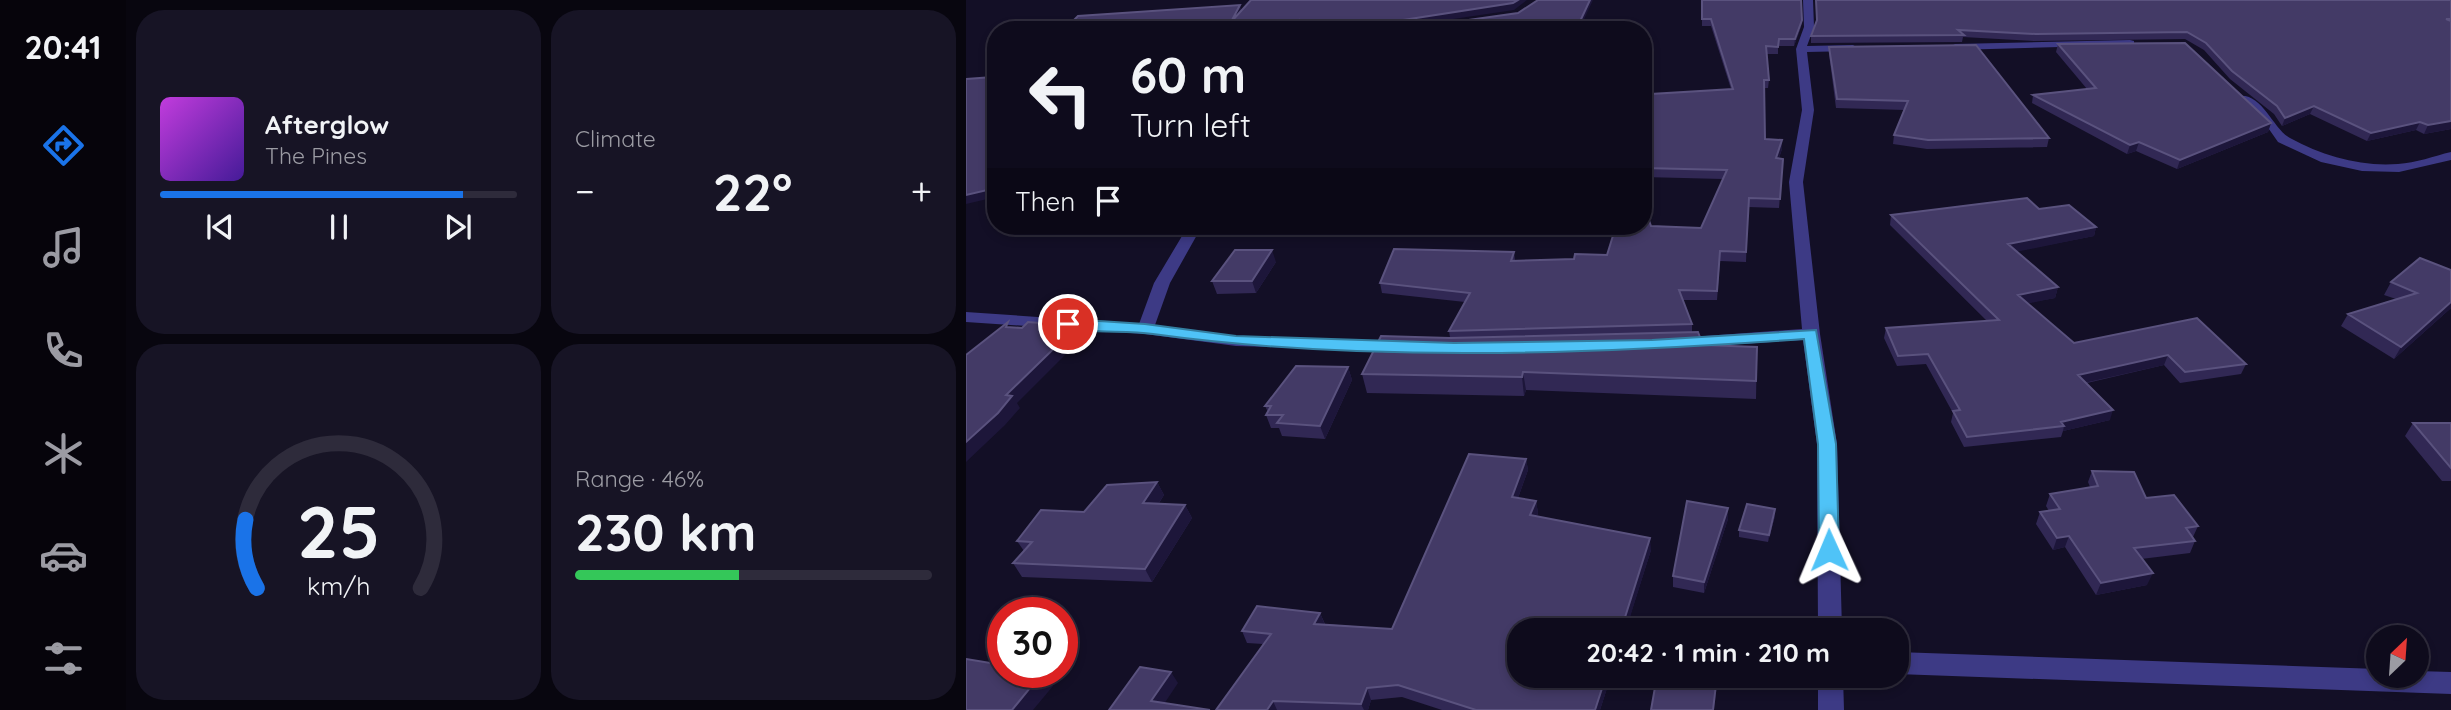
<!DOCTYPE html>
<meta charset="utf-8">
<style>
:root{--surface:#0e0b1c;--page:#171425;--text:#f1f3f6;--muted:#9b9ba3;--line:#2e2b3b;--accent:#1a73e8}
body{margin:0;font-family:Quicksand,sans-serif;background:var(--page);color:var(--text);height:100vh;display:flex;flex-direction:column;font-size:26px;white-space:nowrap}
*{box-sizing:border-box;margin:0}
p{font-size:23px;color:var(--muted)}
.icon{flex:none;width:38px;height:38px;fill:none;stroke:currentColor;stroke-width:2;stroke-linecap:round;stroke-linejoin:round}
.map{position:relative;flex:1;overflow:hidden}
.side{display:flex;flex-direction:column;gap:10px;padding:10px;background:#08060f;width:840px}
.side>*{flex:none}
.banner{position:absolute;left:21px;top:21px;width:665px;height:214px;border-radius:28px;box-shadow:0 4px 10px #0003,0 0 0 2px var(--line);background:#0e0b1c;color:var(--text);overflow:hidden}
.needle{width:46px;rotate:25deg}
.fabs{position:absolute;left:1400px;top:625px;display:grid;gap:14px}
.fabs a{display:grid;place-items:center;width:63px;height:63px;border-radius:50%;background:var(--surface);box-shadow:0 4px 10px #0003,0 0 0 2px var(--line);font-size:35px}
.speed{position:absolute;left:21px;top:597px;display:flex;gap:14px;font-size:35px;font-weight:700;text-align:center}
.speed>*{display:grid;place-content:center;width:91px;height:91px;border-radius:50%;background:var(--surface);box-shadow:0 4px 10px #0003,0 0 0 2px var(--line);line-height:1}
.speed .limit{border:10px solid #d22;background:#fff;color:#111}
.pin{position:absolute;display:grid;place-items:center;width:60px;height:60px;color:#fff;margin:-30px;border:4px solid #fff;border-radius:50%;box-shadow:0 2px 7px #0007}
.me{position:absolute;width:77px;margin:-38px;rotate:359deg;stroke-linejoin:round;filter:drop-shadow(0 0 5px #0008)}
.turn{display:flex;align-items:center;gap:24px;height:147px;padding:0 28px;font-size:32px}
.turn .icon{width:91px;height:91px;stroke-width:2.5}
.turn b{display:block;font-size:49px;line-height:60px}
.then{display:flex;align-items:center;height:66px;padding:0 28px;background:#0003;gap:14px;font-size:26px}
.big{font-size:52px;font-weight:700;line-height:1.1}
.side .tile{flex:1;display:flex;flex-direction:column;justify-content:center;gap:10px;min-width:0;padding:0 24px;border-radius:28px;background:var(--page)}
.side .dial{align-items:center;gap:0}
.dial svg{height:182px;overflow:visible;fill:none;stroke:var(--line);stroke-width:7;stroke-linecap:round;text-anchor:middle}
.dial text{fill:var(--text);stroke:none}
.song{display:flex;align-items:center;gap:21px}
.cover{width:84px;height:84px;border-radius:10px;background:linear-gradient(135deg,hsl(290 70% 55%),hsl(260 70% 35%))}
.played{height:7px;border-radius:4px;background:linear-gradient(90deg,var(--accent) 85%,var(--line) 85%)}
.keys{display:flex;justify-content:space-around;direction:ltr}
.heat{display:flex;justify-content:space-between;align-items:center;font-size:38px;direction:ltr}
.charge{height:10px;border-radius:5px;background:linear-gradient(90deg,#34c759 46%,var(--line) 0)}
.side .tiles{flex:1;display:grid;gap:10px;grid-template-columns:repeat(2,1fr)}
.trip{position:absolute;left:541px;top:618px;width:402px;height:70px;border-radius:28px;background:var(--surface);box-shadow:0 4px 10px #0003,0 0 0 2px var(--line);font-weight:700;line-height:70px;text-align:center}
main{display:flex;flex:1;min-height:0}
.dock{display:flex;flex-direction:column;width:126px;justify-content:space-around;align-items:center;background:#06040b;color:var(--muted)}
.dock .icon{width:49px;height:49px}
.dock .selected{color:var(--accent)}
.dock b{font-size:32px;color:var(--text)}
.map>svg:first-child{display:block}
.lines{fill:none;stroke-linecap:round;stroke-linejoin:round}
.street{fill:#3d3a85;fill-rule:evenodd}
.wall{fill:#312854}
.shaded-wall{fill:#1d163a}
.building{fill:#433a66;stroke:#5a527e;stroke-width:2}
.route{fill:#4fc3f7;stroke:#337fa1;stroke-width:2}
</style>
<main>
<nav class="dock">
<b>20:41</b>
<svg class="icon selected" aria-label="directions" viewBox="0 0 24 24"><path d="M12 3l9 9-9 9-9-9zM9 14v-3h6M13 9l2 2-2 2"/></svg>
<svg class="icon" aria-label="music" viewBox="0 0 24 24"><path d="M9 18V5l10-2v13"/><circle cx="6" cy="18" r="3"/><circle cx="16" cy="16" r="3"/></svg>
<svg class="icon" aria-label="phone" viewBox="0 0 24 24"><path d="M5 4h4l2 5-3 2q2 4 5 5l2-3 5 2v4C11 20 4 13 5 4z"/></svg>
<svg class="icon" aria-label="climate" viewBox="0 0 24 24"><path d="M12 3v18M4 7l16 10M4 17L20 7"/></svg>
<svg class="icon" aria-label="car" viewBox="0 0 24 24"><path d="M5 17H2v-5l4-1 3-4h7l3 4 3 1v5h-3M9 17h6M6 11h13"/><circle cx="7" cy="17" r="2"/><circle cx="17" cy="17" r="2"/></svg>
<svg class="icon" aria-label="filters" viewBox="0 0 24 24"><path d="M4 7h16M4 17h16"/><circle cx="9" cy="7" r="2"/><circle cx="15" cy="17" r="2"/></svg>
</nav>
<section class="side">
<div class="tiles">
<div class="tile">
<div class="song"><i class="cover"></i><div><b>Afterglow</b><p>The Pines</p></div></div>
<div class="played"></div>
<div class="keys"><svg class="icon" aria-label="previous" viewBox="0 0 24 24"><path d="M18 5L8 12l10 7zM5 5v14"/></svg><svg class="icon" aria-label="pause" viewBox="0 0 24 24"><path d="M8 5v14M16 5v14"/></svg><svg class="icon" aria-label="next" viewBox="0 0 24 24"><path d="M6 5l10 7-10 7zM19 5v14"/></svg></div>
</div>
<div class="tile"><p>Climate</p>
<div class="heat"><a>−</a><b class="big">22°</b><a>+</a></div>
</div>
<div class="tile dial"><svg viewBox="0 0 100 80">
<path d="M14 69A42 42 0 1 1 86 69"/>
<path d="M14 69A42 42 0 0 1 9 39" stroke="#1a73e8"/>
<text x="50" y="56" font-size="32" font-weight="700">25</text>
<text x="50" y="72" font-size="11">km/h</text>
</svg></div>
<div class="tile"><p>Range · 46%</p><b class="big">230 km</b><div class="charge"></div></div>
</div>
</section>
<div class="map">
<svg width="1485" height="710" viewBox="0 0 1485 710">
<rect width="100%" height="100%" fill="#130f26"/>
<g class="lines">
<path class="street" d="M837,0h10l1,27 -7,19 46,-1 5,3 -5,3 -46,1 7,58 -11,72 17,152 17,110 5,186h-24l-1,-186 -14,-104 -125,8 -9,-5 9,-5 124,-9 -13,-147 13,-72 -6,-61 8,-22z
M1164,40l4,1v4l-179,5 -5,-3 5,-3z
M1272,96c24,-4 35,33 52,42 33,18 71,29 108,26 18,-1 36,-8 53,-12v8l-52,12 -37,-1 -41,-9 -43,-20 -14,-20 -26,-22z
M222,226h14l-32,57 -15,42 81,11 162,5 9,5 -9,5 -162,-5 -91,-12 -179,-12v-10l173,12 15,-41z
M931,652l481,17v7h39v-5l34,1v22l-554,-20z
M852,676h25l1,34h-26z"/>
</g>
<path class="wall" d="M736,0l100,20 -1,7 -7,19h-16v8h-12l3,26 -1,8h-4l1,51 17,1v9l-3,9 4,1 -4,49 -31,-1 -2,55 -26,-1 -3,39h-34l9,24v8l11,13 54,2 -1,52 -230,-9 -2,6 -157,-3 -5,-19 88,-36 -1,-7 16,-29 -83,-9 -2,-10 134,-31 1,9 59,-2 33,-4 44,-29 50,2 22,-49 -80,-2v-72l88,-16 -20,-63h-9z
M850,0h635v129l-27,5 -8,-4 -49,11 -57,-27 -28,12 -8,-12 -44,-35 -26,-29 -19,-11 -151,2 -71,-4 -1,5 -151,1v-7l5,-14z
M1092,44l213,79 -3,9 -91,37 -41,-18 -9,3 -95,-51 1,-8 54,-6 -31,-37z
M863,47l220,91 -2,9 -120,2 -34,-5 1,-9 11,-25 -69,-2 -7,-54z
M1073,209l57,18 -2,9 -77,15 41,36 -3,11 -28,5 47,40 172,21 -5,10 -61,9 -16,-18 -77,18 23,37 -47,11 -2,6 -97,10 -13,-25 2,-9 -27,-49 -29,2 -13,-28 2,-10 101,-7 -97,-96 1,-10z
M310,262l-20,31 -39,1 -5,-13z
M1485,270v38l-57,51 -53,-33 7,-12 48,-15 -12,-4 7,-13z
M382,367l4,13 -27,59 -43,-3 -3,-8h-8l-5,-13 2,-3 -3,-6z
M1447,423h38v58h-9l-37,-45z
M560,459l2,11 -10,28 18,3 2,12 -1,3 114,34 -51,160h-158l-40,-13 -31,3 -3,10h-152l47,-66 -16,-1 -5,-12 78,-18 5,11 67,5z
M1126,471l106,55 -5,11 2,4 -5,12 -49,6 6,26 -51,10 -31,-48 -12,3 -17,-26 4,-12 9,-1 -3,-5 4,-12 40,-7 -2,-5z
M191,482l7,13 -5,8 26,2 7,13 -40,64 -130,-5 -9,-14 11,-12 -7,-10 67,-29z
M762,508v11l-24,74 -31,-6v-11z
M809,509v7l-7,26 -29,-5v-7z"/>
<path class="shaded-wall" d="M552,0h9l-13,10 -115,17 -4,-3 2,-3z
M624,0h3l-14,30h-3z
M274,5l2,6 -11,11z
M332,20l2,7 -25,3h-48z
M836,20l-1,7 -7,19 1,-7z
M1348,106l-4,8 -28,12 3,-8z
M1485,121v8l-27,5 4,-9z
M1454,122l-4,8 -49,11 4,-8z
M1305,123l-3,9 -91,37 3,-9z
M816,140v9l-6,17v-8z
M1173,142l-3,9 -9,3 3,-9z
M30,188v9l-30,7v-9z
M442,226h45l-44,5z
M1130,227l-2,9 -88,18 2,-10z
M306,250l4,12 -20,31 -4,-12z
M1092,287l-3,11 -39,8 2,-11z
M1485,302v6l-57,51 7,-12z
M111,326l6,11 -66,66 3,5 -15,17 -39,37v-20l40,-47z
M1202,355l-4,10 -89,20 3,-10z
M382,367l4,13 -27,59 -5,-13z
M557,372l3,18 -2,6 -2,-19z
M1147,410l-3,10 -47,11 1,-5 -3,-4z
M560,459l2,11 -14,39 -2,-12z
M191,482l7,13 -14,21 -7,-13z
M570,501l2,12 -6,14 -2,-12z
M219,505l7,13 -40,64 -7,-13z
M762,508v11l-24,74v-11z
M809,509v7l-7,26 1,-7z
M1103,536l-4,11 -12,3 4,-12z
M684,538l1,12 -25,80h-5z
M1187,573l-6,12 -51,10 5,-12z
M354,613l5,12 -11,-1z
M77,672l10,14 -20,24h-21z
M205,672l7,11 -18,27 -9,-9z
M640,676h5l-11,34h-5z
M751,676h1l-4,34h-1z
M401,688l4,12 -3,10h-4l-3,-6z
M307,701l4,9h-10z"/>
<path class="building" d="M285,0h267l-5,3 -116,18 -2,3 3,2h28l92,-13 20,-13h52l-14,30h-284l6,-10 -71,10h-175l7,-9 15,-1 4,-4 162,-11 -9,17z
M736,0h99l1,20 -7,19h-16l-1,8 -12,-1 3,34h-5l1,59 17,1 -6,18 7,1 -3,40 -31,-1 -3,54 -26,-1 -3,40 -38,-1 13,34 -243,7 21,-38 -90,-10 14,-34 120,3 -3,9 63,-2 1,-5 32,1 9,-29h27v-23l8,23 50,2 26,-58 -84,-2v-63l8,-1v-10l82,-5 -22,-70h-9z
M850,0h635v19h-5l5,2v100l-23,4 -8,-3 -49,11 -57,-27 -29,12 -8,-12 -45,-35 -26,-28 -19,-11 -151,2 -78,-4 6,5 -153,1 6,-16z
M1219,43l86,80 -91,37 -41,-18 -9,3 -97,-50 63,-7 -38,-44z
M1010,45l73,93 -121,2 -34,-5 14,-34 -71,-2 -8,-52z
M30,73v115l-30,7v-116l27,-2z
M1061,198l12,11 30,-4 27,22 -88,17 50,43 -40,8 56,48 123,-25 49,46 -61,8 -17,-17 -90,20 35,35 -52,12 3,4 -97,11 -14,-26 7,-1 -32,-56 -30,2 -12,-28 113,-8 -108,-105z
M269,250h37l-20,31h-40z
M1454,258l31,12v32l-50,45 -53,-33 69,-21 -26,-11z
M42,322l-2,5 16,1 6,-6 49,4 -71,69 6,1 -14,17 -32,29v-87z
M732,332l5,13 54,2 -1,34 -233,-9 -1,5 -160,-3 19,-38 69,2z
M330,366l52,1 -28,59 -43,-3 6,-8h-17l5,-9h-6z
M1447,423h38v45z
M503,454l57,5 -14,38 24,4 -6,14 120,23 -29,92h-102v46h87l-11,34h-119l-78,-25 -31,3 -6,16 -88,-3 -6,9h-51l55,-76 -29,-3 15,-25 63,7 -6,11 78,5z
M1126,471l42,1 12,26 28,-3 24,31 -12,2 9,13 -61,7 19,25 -52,10 -32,-47 -12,2 -17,-26 20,-3 -10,-15 48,-8z
M191,482l-14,21 42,2 -40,64 -132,-6 19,-21 -15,-1 24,-31 43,2 23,-27z
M721,501l41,7 -24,74 -31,-6z
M781,504l28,5 -6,26 -30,-5z
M0,659l37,6v7h40l-31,38h-46z
M174,667l31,5 -20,29 59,9h-101z
M691,676h60l-4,34h-62z"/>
<path class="route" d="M102,319l77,5 91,12 218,7 198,-3 164,-10 20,114 3,106 -3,6 -7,2 -7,-2 -3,-6 -1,-106 -14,-105c-213,15 -440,24 -651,-5 -30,-4 -62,0 -90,-7l-2,-3 2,-3z"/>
</svg>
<div class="fabs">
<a><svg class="needle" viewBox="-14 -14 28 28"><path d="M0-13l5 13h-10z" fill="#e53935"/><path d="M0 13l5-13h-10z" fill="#9b9ba3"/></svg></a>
</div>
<div class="speed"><div class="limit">30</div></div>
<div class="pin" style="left:102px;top:324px;background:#d93025"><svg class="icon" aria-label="arrive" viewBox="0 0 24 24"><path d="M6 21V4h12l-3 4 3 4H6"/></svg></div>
<svg class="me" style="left:863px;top:550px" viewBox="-20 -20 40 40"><path d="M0-17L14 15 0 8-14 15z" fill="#4fc3f7" stroke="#fff" stroke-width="4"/></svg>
<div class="trip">20:42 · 1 min · 210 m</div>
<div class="banner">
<div class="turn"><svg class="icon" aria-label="left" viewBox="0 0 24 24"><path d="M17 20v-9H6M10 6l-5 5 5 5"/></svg><div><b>60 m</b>Turn left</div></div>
<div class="then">Then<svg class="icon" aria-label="arrive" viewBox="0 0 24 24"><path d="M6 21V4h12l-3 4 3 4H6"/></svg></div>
</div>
</div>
</main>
